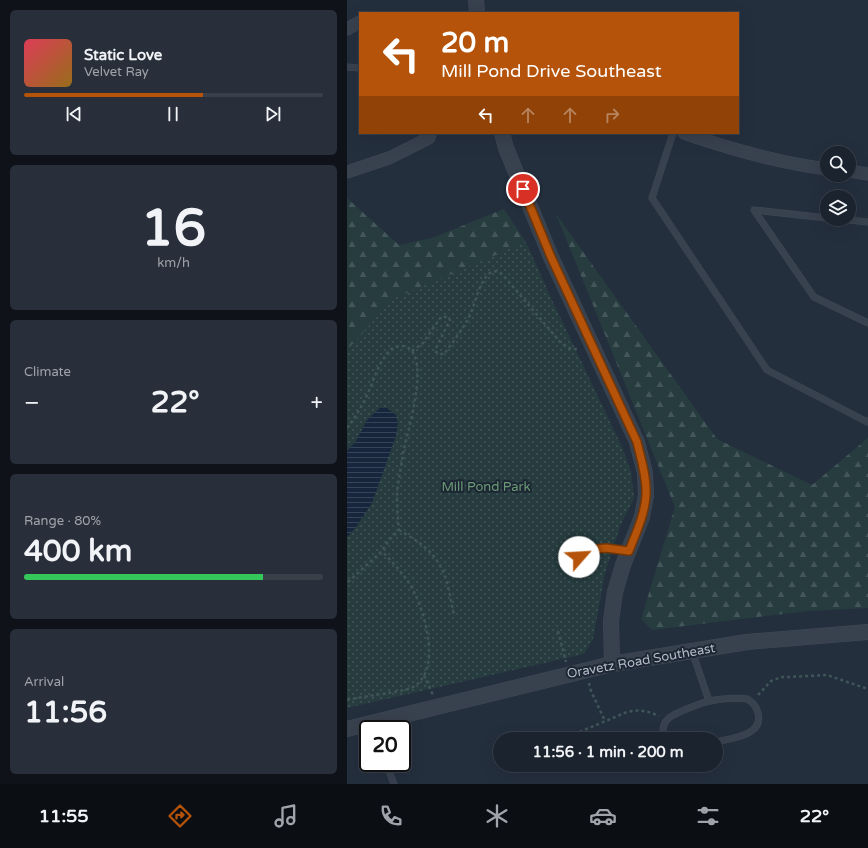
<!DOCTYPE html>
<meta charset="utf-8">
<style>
:root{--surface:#1b232e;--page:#282f3a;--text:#f1f3f6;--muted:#a0a4aa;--line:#39404a;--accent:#b45309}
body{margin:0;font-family:"Varela Round",sans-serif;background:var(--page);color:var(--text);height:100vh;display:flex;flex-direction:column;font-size:15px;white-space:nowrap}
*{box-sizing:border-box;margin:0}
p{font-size:13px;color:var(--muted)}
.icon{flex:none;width:22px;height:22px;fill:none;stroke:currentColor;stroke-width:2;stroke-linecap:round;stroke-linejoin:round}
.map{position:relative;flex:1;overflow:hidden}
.panel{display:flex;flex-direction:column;gap:10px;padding:10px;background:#0f1319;width:347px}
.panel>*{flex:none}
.banner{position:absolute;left:12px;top:12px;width:380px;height:122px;border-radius:0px;box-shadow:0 4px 16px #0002,0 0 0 1px var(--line);background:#b45309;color:#fff;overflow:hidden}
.buttons{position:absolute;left:473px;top:146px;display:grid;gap:8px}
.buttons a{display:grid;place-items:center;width:36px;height:36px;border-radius:50%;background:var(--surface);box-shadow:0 4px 16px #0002,0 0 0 1px var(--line);font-size:20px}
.speed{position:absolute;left:12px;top:720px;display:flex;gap:8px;font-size:20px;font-weight:700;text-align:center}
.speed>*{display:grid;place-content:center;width:52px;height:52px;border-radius:50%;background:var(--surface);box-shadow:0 4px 16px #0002,0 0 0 1px var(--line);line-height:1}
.speed .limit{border:2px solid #111;border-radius:6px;background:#fff;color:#111}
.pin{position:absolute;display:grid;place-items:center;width:34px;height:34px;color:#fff;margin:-17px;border:2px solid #fff;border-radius:50%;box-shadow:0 1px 4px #0007}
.me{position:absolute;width:44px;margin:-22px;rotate:64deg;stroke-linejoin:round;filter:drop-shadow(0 0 3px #0008)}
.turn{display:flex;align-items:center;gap:14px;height:84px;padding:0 16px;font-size:18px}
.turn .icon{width:52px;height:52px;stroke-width:2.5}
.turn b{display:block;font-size:28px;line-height:34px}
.lanes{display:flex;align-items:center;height:38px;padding:0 16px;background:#0003;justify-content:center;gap:20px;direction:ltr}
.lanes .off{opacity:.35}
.big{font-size:30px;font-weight:700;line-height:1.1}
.panel .tile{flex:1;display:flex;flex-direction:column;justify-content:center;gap:6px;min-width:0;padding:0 14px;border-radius:6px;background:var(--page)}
.panel .dial{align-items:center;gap:0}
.dial b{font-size:52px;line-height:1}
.song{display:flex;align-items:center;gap:12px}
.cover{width:48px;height:48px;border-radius:6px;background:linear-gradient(135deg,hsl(350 70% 55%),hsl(40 70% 35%))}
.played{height:4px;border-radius:2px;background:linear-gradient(90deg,var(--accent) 60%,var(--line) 60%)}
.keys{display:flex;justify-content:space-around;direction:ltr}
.heat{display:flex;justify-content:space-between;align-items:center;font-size:22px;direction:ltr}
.charge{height:6px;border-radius:3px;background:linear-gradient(90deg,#34c759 80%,var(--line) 0)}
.trip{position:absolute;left:146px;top:732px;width:230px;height:40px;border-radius:20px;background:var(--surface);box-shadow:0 4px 16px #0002,0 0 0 1px var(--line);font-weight:700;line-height:40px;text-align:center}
.menu{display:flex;height:64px;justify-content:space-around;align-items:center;background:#0b0e12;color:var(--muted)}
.menu .icon{width:28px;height:28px}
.menu .on{color:var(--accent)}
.menu b{font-size:18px;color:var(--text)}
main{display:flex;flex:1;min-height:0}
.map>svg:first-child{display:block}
.forest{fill:url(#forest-firs)}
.park{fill:url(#park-dots)}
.water{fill:url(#water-rules)}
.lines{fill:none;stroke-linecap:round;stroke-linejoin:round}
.service-casing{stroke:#414a57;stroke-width:7}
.minor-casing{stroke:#414a57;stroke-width:13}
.tertiary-casing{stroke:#414a57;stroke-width:16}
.path{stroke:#3f5557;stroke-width:2.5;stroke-dasharray:3 3;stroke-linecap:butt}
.service{stroke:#38414e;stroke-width:6}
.minor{stroke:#38414e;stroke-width:12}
.tertiary{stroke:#38414e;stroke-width:15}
.route-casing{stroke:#753606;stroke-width:10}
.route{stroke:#b45309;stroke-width:7}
.labels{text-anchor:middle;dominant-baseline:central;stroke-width:4;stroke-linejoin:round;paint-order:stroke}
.park-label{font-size:13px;fill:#6b9a76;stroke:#1d2633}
.street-label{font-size:13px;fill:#b4bcc9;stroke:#1d2633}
</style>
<main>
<section class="panel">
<div class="tile">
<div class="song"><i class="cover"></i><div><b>Static Love</b><p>Velvet Ray</p></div></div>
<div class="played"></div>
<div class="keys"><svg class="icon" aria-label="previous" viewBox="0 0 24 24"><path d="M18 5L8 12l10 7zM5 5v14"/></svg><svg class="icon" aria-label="pause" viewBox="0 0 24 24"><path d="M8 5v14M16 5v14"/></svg><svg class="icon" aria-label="next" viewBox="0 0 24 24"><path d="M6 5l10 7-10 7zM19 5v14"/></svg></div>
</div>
<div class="tile dial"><b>16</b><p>km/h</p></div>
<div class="tile"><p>Climate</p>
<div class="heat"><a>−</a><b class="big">22°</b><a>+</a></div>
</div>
<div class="tile"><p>Range · 80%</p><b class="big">400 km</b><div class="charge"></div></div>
<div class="tile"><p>Arrival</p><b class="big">11:56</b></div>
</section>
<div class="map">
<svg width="521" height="784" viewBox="0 0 521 784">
<defs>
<pattern id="forest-firs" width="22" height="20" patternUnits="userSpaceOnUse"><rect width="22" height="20" fill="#263c3f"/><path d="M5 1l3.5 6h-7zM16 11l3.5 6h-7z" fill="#435659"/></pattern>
<pattern id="park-dots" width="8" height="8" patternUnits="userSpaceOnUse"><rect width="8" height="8" fill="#263c3f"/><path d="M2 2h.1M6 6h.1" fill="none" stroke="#435659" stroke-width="1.8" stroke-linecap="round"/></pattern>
<pattern id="water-rules" width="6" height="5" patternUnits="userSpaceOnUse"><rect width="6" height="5" fill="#17263c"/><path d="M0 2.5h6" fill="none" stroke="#364457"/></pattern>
</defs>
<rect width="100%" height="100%" fill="#242f3e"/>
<path class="forest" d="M0,198l52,47 33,-7 72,-29 22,33 -41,18 -138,148z
M209,214l161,225 95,46 56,-47v170l-60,3 -156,19 -11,-11 34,-112z"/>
<path class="park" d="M179,242l25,56 71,149 9,25 3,26 -13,26 -16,49 -12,66 -9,15 -237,54v-358l46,-51z"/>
<path class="water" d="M33,408h7l9,7 2,8 -2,13 -24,67 -16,24 -9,10v-86l9,-10 11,-21z"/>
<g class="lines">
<defs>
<path id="service" d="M0,67l13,1
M326,133l-21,65 115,172 100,52 1,-1
M480,218l-73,-8 60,87 54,26
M492,219l29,3
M225,564l14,-14 20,-2 22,3
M345,651l17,50
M318,739c-3,-7 -3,-14 3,-20 4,-5 35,-17 42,-18 8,-2 29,-4 37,-2 5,2 10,8 11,14 6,23 -27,25 -42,29
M39,763l8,21"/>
<path id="minor" d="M0,29l13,-7
M337,133c46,16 95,30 143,36
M502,171l19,3
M0,172l42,-14 40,-20 1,-5"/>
<path id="tertiary" d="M129,0l1,13
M155,133l4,15 45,109 86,185 8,31 1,22 -4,22 -19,48 -8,27 -4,29 1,43
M0,729l265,-65 135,-22 121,-10"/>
</defs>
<use href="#service" class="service-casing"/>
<use href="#minor" class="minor-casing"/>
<use href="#tertiary" class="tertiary-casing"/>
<path class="path" d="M65,351l11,-8 18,-26h7l2,3 -14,28v4l3,2h5c9,-12 19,-25 26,-39 5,-10 14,-57 33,-40l58,68 10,6h7
M0,428c5,-7 11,-15 15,-23 10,-17 14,-39 27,-54 4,-4 9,-5 14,-5 31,5 3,89 0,108 -2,15 -6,30 -6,45 0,10 1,21 2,31l-10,10 -7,11 -35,32
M52,530c15,9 31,18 40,34 9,14 11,34 15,51
M211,631l8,31
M77,675l9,20
M242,683l2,8 14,30
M411,695l13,-14 10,-4h7l39,-2 41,14
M0,700c14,-3 28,-5 42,-7 7,-2 17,-2 24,-6 28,-16 13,-70 2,-93 -7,-16 -21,-30 -33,-43
M216,739l64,-27c12,-3 21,-1 32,4"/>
<use href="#service" class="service"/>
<use href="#minor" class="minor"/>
<use href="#tertiary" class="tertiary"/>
</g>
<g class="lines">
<defs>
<path id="route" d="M176,189l28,68 86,185c4,17 10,35 9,53 -1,19 -10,38 -17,56l-23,-3 -20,2 -7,7"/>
</defs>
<use href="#route" class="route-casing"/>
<use href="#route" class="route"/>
</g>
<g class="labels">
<g class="park-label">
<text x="139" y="487">Mill Pond Park</text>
</g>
<g class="street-label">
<text transform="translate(294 661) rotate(-10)">Oravetz Road Southeast</text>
</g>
</g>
</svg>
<div class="buttons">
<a><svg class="icon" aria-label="search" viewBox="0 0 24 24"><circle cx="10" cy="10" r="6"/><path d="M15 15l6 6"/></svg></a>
<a><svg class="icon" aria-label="layers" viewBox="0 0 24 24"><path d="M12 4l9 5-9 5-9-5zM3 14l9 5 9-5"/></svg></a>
</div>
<div class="speed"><div class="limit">20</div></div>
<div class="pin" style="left:176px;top:189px;background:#d93025"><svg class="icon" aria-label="arrive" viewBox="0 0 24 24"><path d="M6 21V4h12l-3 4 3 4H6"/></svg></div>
<svg class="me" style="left:232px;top:557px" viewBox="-20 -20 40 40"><circle r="19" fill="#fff"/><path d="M0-13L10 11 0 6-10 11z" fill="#b45309"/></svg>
<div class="trip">11:56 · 1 min · 200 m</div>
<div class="banner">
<div class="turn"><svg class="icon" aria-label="left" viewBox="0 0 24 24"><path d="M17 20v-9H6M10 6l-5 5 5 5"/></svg><div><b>20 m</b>Mill Pond Drive Southeast</div></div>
<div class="lanes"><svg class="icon" aria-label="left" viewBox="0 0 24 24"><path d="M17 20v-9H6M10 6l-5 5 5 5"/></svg><svg class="icon off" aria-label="ahead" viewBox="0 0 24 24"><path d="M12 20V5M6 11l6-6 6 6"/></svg><svg class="icon off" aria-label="ahead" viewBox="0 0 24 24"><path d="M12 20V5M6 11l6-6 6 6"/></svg><svg class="icon off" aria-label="right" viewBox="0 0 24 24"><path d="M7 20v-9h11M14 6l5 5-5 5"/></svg></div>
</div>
</div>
</main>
<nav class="menu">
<b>11:55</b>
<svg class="icon on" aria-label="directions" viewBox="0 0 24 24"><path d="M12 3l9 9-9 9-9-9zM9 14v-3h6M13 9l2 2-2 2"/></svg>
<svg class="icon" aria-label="music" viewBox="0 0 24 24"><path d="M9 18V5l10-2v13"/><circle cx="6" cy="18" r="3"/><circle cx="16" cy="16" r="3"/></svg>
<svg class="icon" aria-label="phone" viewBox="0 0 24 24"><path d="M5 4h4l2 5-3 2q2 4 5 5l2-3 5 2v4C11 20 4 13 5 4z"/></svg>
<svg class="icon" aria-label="climate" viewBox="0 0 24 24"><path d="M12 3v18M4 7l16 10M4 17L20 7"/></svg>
<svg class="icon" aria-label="car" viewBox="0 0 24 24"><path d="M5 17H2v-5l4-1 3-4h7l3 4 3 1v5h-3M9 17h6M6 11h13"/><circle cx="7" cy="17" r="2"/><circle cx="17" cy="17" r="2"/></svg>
<svg class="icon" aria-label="filters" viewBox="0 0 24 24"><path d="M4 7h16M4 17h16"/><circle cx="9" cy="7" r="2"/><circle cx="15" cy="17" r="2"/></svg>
<b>22°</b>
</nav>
